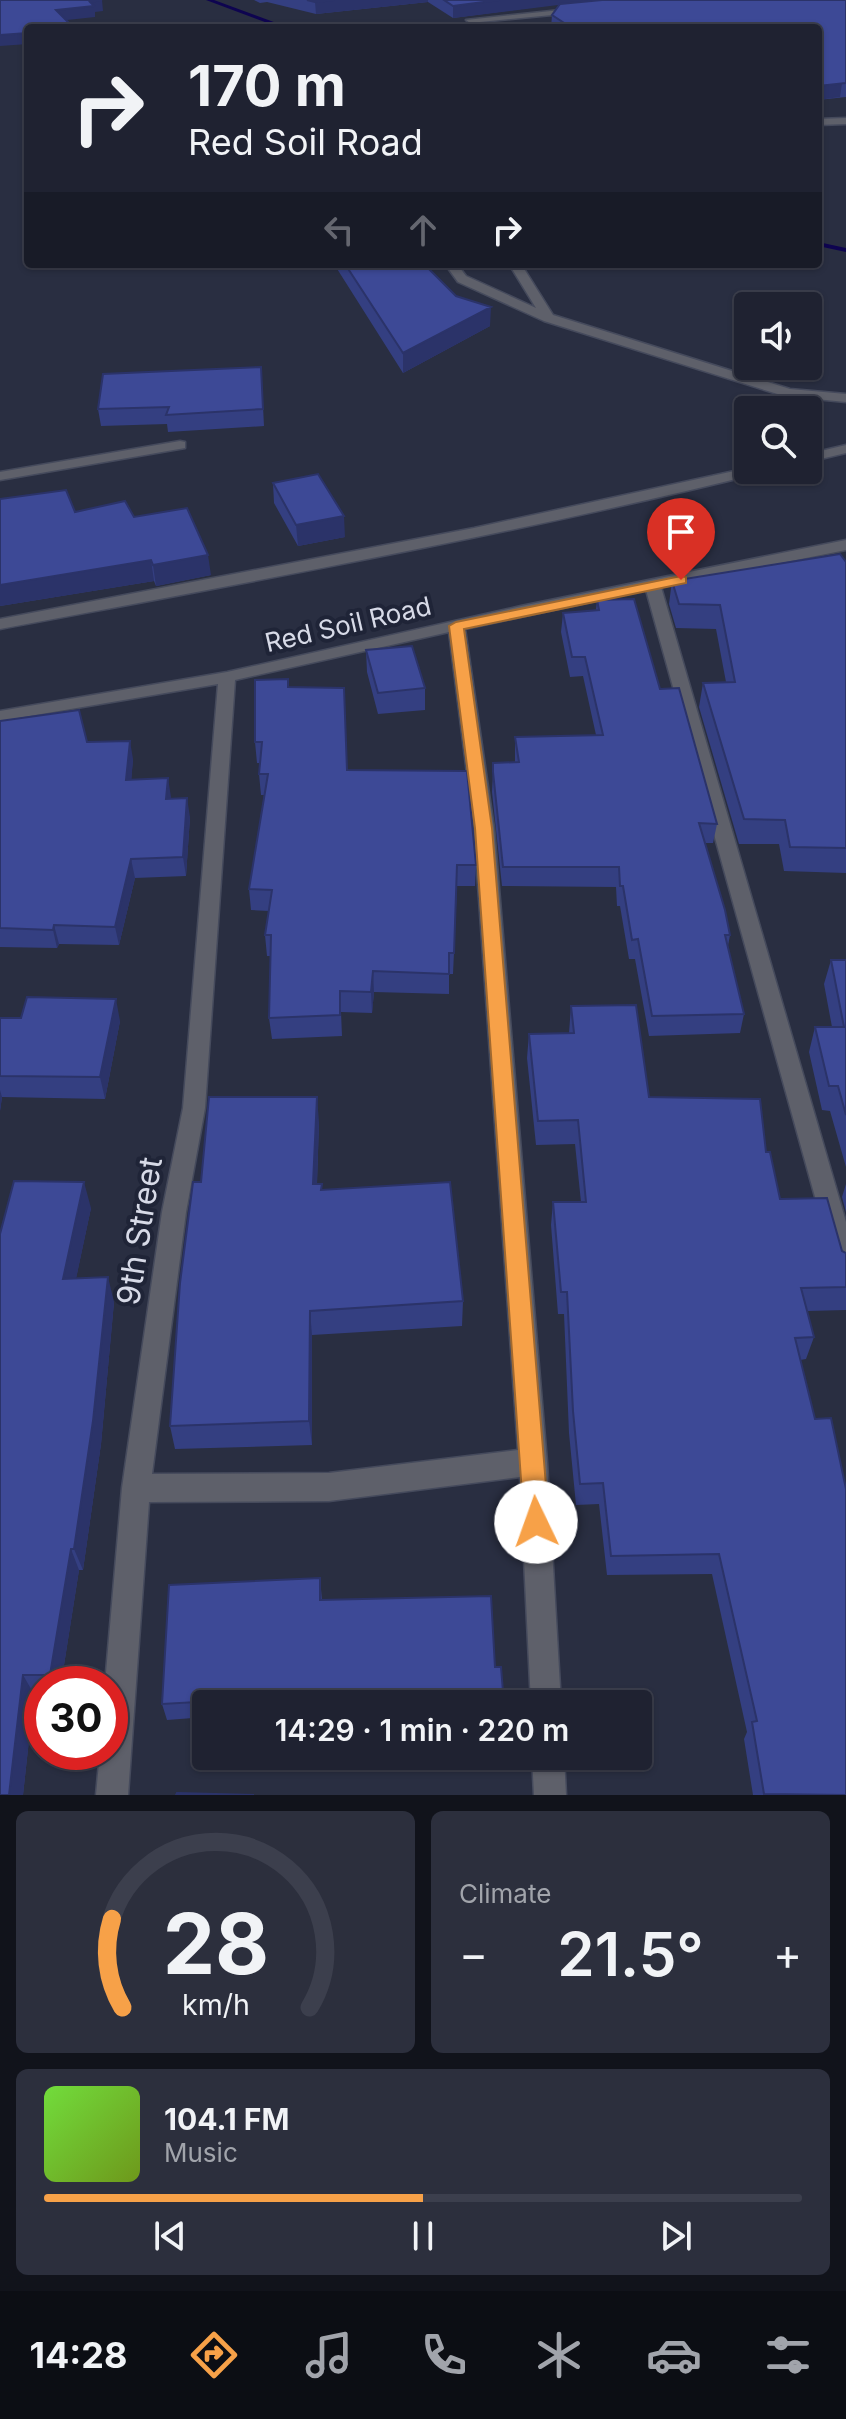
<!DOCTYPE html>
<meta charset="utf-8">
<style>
:root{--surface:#1f2231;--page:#2c2f3d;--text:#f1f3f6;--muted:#a1a4ab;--line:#3c3f4d;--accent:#f7a148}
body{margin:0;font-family:Inter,sans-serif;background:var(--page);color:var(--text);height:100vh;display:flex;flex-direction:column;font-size:30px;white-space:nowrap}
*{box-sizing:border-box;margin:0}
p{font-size:26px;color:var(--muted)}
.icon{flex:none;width:44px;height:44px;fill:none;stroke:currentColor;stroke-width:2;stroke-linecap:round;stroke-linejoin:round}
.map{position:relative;height:1795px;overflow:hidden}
.details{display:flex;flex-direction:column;gap:16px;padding:16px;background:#11131b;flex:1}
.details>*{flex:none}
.banner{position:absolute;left:24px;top:24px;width:798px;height:244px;border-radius:8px;box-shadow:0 2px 6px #0004,0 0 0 2px var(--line);background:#1f2231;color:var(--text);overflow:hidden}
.controls{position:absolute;left:734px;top:292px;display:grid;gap:16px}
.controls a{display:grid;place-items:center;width:88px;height:88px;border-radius:8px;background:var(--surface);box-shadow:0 2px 6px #0004,0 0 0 2px var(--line);font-size:40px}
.speed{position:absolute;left:24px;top:1666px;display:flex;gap:16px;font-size:40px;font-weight:700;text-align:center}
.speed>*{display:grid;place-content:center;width:104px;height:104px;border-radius:50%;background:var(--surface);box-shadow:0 2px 6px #0004,0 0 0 2px var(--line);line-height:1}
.speed .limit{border:12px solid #d22;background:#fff;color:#111}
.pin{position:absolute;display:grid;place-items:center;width:68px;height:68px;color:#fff;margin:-82px -34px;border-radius:50% 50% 50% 0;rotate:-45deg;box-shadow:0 0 8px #0007}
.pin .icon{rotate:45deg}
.me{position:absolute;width:88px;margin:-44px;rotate:357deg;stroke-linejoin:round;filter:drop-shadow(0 0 6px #0008)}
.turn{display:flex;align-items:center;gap:28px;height:168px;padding:0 32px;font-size:36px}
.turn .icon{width:104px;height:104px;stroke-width:2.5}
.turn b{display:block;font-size:56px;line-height:68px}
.lanes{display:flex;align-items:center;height:76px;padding:0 32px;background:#0003;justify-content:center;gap:40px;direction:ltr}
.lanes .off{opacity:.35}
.big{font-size:60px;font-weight:600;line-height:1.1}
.details .tile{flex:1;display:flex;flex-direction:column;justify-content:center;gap:12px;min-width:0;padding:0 28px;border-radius:12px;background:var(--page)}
.details .dial{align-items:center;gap:0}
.dial svg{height:208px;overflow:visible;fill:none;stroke:var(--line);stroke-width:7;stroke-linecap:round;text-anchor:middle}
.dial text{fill:var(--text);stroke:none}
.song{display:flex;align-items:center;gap:24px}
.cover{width:96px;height:96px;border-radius:12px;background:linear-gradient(135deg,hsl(100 70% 55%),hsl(80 70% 35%))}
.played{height:8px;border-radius:4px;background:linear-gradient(90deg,var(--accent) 50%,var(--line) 50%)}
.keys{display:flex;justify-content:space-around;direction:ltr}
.heat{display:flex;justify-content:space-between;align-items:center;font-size:44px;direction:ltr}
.details .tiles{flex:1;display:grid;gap:16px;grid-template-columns:1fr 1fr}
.tile:last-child{grid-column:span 2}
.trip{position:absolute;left:192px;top:1690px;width:460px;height:80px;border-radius:8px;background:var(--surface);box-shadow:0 2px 6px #0004,0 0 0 2px var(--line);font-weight:600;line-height:80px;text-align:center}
.menu{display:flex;height:128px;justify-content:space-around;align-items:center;background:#0c0e14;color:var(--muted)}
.menu .icon{width:56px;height:56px}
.menu .selected{color:var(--accent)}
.menu b{font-size:36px;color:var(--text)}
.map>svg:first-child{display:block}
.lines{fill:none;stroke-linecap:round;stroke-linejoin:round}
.stream{fill:#0e0450;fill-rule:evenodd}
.minor-casing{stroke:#454a5c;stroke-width:3}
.minor{fill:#5e606a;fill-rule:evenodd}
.wall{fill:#343f81}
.shaded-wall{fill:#2b3369}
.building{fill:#3d4996;stroke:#2b3369;stroke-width:2}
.route{fill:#f7a148;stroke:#a1692f;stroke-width:2}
.labels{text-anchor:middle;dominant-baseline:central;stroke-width:8;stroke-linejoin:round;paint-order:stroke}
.street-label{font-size:26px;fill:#d7dae7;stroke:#1f2437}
.near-street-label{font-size:32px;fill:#d7dae7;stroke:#1f2437}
</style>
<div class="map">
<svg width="846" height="1795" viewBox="0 0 846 1795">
<rect width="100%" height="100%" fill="#292e41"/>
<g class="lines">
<path class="stream" d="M206,0h8l76,28h-9z
M818,242l28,6v4l-28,-6z"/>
<defs>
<path id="minor" d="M580,8l3,4 -113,11 -4,-3z
M846,118v6l-28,1v-6z
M445,264h12l9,12 70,32 -27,-44h12l32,51 237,74 56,5v8l-62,-6 -240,-75 -86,-39z
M180,441l5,1v6l-185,32v-8z
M846,445v8l-38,9v-8z
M748,468v2h15l-2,3c-251,62 -507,108 -761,156v-10l474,-91z
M846,540v10l-185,37 185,635v54l-9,-3 -3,-8 -188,-675 -181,39 29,199 53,634 14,242h-30l-11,-227 -191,24 -180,1 -21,293h-32l4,-43h10v-68h-5l17,-196 40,-276 21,-104 35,-424 -218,37v-10l227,-39 294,-66zM449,632l25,196 44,622 -189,23 -177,1 34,-262 19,-104 30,-428z
M532,1756h32l2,39h-32z"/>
</defs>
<use href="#minor" class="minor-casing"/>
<use href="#minor" class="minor"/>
</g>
<path class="wall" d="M254,0h592v97l-28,3v-72h-267l1,-13 8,-11 -107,14 -25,-16 -112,12 -49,-12 -7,1z
M334,264h90l32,32 34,30 -87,47z
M261,367l3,59 -96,6 -1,-8 -66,2 -3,-17z
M273,483l72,54 -47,9 -24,-43z
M0,499l75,13 59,5 77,58 -55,11 -2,-5 -154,25z
M846,562v311l-62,-2 -5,-27h-40l-40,-137 4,-24 23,-1 -10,-53 -40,-1 -7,-24 3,-23z
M597,600l63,89 57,135 -4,19h-8l25,92 -2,11 16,68 -4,19 -91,3 -14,-77h-6l-9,-53h-3l-1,-19 -114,-1 -10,-94 1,-20 22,-10v-25l81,-2 -13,-59 -13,1 -9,-45 2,-19 33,-3z
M366,650l59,38v22l-47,4 -11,-42z
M288,687l59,83 129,95 -1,21h-18l-4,88h-4v20l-75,-2 -2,21 -31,-1 1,24 -70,3 -3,-21 2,-62h-4l-2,-21 4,-24 -18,-1 -2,-21 15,-94h-3l-2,-21 1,-11h-3l-2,-21z
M0,721l87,21 46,17 -2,21 39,18 20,19 -4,59 -51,2 -16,67 -60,-1 -2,4 -57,-1z
M831,960h15v207l-16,-56 -8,-1 -13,-58 6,-25h17l-8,-43z
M571,1006l78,91 117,55 14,47 62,52 4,2v57l-39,1 7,26 -8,22 -6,1 46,435h-93l-9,-56 3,-7 -35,-158 -105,1 -8,-71 -23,1 -7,-72 -5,-119h-6l-7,-89 2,-23h28l-6,-58 -39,1 -9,-87 2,-24 40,-1z
M0,1018l120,3 -15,78 -103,-2 -2,14z
M319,1122l-2,62h5v6l141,111 -1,25 -150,9v110l-137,4 -5,-23 31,-244z
M846,1184v28l-4,-15z
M91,1208l-15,70 38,24 -13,142 -18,126h-4l-18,114h-19v10h-8l-11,101 -23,-561z
M320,1578l2,22 173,67 9,37h-298v13l-39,3 -5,-16z
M351,1756h155l-1,6 -153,6z"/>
<path class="shaded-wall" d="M102,0l1,11 -8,1v5l-37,4 -2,-11 34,-8z
M334,0h94v2l-112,12 -1,-12z
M499,0h154l-87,4 -113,14v-12z
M28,33v11l-28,2v-11z
M842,83l-2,14 -22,3v-14z
M491,307l-1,19 -87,47v-20z
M344,516l1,21 -47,9 -2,-21z
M208,555l3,20 -55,11 -3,-21z
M151,560l3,21 -154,25v-21z
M130,741l3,18 -3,40 -4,-19z
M168,778l3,19 -2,20 -3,-18z
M187,798l3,19 -4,59 -3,-19z
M131,859l4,19 -16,67 -4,-18z
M54,925l5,19 -2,4 -4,-18z
M373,971l1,21 -2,21 -1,-21z
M116,999l4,22 -15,78 -5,-22z
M0,1090l2,7 -2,14z
M317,1097l2,25 -3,88 -3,-26z
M84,1182l7,26 -20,95 -8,-24z
M108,1277l6,25 -13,142 -18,126 -9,-21z
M310,1311l2,24v110l-3,-24z
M71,1549l8,21 -18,114h-6l-5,-9z
M23,1675l11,19 -11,101h-14z"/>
<path class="building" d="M0,0h102l-12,2 4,4 -38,4 18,18h-46v5l-28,2z
M307,0h27l-19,2z
M444,0h55l-46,6z
M602,0h244v83l-28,3v-58h-246l-20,-13 8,-11z
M345,264h79l32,32 35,11 -88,46z
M261,367l2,42 -97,6 3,-8 -71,2 5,-35z
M318,474l26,42 -48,9 -23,-42z
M66,490l9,22 50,-11 9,16 53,-9 21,47 -55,10 -2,-5 -151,25v-86z
M840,554l6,8v286l-56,-1 -5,-27 -41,-1 -41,-136 32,-1 -15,-77 -41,-1 -7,-23z
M634,599l26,90 19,-1 38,136 -18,-1 26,87 5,25h-5l19,79 -92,2 -14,-77 -6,1 -9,-54h-3l-1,-19h-116l-10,-95v-9l26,-1 -4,-25 88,-2 -18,-78h-13l-9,-44 36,-3 -2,-10z
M412,646l13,42 -47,5 -12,-43z
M288,679v8l56,1 3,82 120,1 9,94h-19l-3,88h-5v21l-76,-3 -2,21 -31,-1v24l-71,3 2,-83h-6l7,-45 -23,-1 19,-115h-9l3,-32h-7v-62z
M79,710l8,32 43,-1 -4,39 42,-2 -2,21 21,-1 -4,59 -52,2 -16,68 -61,-2 -1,5 -53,-2v-207z
M831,960h15v155l-8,-29h-9l-14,-59h29z
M27,997l89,2 -16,78 -100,-1v-58h21z
M636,1005l13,92 111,2 6,53h4l10,47 47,-1 15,53 4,2v34l-45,1 13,49 -19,1 20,81 16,-1 15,71v306l-82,-1 -12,-72 5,-1 -38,-167 -108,2 -8,-73 -23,1 -7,-73 -6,-119h-6l-8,-90h33l-8,-82 -40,1 -9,-87 45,-1 -3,-27z
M209,1097h108l-4,87h9l-1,6 129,-8 13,119 -153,10 -1,110 -139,5 10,-143 13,-101h8z
M14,1181l70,1 -21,97 45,-2 -15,144 -19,128h-3l-21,126h-27l-14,120h-9v-561z
M320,1578v22l171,-4 4,71h6l3,37h-235v-6l-107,6 7,-119z
M177,1793l77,2h-78z"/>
<path class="route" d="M681,576l5,1v6l-222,46 28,199 57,694 -4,9 -9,4 -9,-4 -3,-9 -49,-694 -26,-202 7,-4z"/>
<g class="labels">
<g class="street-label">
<text transform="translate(348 624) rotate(-13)">Red Soil Road</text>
</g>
<g class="near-street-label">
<text transform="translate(139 1231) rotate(-81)">9th Street</text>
</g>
</g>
</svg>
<div class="controls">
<a><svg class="icon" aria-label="sound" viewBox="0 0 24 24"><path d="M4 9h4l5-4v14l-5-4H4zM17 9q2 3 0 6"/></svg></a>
<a><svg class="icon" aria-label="search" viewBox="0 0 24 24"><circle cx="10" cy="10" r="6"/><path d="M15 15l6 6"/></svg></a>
</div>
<div class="speed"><div class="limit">30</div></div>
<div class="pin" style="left:681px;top:580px;background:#d93025"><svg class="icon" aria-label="arrive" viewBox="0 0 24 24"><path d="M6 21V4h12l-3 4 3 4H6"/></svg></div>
<svg class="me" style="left:536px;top:1522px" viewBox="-20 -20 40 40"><circle r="19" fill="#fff"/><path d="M0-13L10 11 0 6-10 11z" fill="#f7a148"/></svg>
<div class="trip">14:29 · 1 min · 220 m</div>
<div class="banner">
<div class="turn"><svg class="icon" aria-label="right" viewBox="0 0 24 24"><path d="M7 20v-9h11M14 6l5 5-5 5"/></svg><div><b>170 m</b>Red Soil Road</div></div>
<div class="lanes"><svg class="icon off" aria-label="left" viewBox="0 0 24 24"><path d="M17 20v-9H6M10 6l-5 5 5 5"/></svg><svg class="icon off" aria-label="ahead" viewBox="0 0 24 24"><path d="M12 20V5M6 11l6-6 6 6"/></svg><svg class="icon" aria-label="right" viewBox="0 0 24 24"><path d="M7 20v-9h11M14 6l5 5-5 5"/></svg></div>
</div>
</div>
<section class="details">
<div class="tiles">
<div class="tile dial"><svg viewBox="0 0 100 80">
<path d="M14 69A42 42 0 1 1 86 69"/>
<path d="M14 69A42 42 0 0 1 10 35" stroke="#f7a148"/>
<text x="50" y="56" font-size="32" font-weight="700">28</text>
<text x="50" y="72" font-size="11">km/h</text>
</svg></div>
<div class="tile"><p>Climate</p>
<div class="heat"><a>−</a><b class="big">21.5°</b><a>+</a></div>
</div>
<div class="tile">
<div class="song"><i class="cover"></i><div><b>104.1 FM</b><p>Music</p></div></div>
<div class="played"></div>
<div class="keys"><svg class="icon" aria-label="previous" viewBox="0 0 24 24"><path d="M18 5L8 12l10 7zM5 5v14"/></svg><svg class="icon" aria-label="pause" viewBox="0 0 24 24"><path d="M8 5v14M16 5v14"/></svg><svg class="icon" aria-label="next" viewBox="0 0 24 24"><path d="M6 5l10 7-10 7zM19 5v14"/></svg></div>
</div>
</div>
</section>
<nav class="menu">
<b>14:28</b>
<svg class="icon selected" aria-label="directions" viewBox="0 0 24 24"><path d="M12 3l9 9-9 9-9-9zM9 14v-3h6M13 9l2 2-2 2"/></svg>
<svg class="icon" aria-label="music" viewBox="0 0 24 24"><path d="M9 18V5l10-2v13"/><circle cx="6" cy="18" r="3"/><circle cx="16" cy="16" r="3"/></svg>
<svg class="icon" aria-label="phone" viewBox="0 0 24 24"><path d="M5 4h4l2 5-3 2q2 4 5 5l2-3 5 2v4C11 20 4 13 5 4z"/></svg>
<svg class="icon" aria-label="climate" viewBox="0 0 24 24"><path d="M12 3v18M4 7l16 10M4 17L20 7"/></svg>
<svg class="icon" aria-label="car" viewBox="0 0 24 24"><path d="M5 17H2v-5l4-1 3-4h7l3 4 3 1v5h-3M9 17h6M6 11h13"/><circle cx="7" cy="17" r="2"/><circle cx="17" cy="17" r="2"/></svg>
<svg class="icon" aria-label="filters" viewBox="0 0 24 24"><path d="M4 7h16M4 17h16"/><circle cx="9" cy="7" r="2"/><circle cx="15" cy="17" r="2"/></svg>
</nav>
